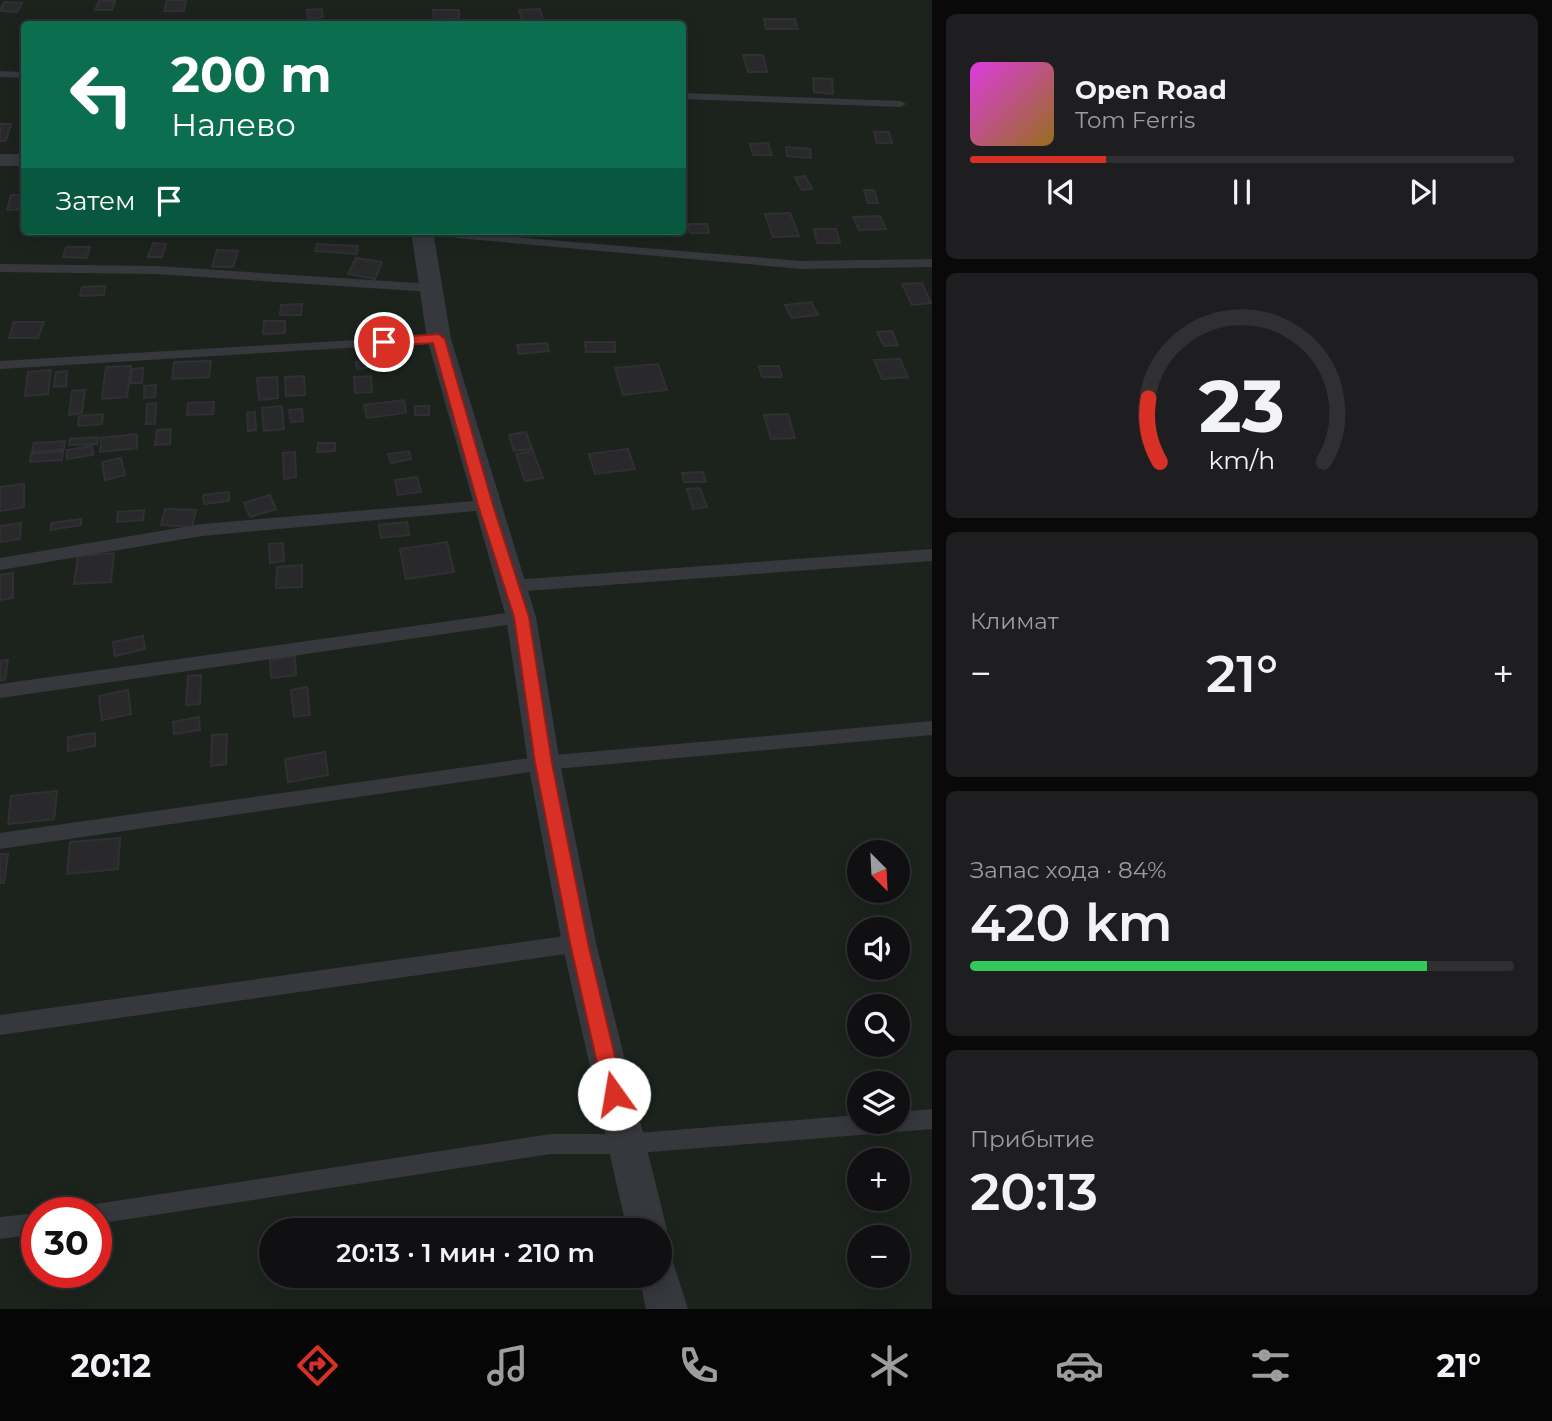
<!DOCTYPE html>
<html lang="ru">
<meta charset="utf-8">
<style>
:root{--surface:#101012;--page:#1e1e20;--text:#f1f3f6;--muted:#9c9d9f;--line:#303032;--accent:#d93025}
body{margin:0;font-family:Montserrat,sans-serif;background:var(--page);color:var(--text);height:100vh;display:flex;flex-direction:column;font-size:26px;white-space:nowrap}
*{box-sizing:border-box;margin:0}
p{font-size:23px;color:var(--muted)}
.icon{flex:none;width:38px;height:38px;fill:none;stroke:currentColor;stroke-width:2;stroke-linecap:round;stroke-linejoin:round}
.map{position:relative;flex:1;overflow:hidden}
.panel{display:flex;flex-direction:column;gap:14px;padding:14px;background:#09090a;width:620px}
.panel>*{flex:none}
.top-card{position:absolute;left:21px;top:21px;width:665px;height:214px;border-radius:7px;box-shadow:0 4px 18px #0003,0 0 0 2px var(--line);background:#0b6e4f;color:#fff;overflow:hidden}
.needle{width:46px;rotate:156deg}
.tools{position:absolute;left:847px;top:840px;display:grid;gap:14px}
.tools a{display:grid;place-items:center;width:63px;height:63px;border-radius:50%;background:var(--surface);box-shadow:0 4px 18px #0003,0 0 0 2px var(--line);font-size:35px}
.speed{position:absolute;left:21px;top:1197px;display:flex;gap:14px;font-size:35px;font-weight:700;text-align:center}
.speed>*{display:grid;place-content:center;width:91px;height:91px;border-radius:50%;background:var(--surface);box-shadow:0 4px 18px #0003,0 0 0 2px var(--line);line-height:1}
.speed .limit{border:10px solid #d22;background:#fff;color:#111}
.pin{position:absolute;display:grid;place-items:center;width:60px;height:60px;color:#fff;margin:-30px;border:4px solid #fff;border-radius:50%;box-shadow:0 2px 7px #0007}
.me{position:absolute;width:77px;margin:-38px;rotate:347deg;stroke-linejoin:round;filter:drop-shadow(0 0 5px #0008)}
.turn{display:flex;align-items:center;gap:24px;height:147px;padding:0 35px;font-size:32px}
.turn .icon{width:91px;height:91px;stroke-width:2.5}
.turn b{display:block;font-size:49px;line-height:60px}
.then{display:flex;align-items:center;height:66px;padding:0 35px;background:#0003;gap:14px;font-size:26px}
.big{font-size:52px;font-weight:600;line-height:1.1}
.panel .tile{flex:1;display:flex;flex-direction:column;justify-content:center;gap:10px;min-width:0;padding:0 24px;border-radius:10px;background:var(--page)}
.panel .dial{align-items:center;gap:0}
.dial svg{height:182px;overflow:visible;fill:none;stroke:var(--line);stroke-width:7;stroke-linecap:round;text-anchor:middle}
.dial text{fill:var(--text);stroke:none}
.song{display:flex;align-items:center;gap:21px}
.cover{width:84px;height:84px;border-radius:10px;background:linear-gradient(135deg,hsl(300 70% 55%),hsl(40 70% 35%))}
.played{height:7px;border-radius:4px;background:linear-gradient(90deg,var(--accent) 25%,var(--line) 25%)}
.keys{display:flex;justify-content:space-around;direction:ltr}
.heat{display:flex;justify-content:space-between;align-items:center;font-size:38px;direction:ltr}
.charge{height:10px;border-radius:5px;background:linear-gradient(90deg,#34c759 84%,var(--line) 0)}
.trip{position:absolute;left:259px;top:1218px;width:413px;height:70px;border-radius:35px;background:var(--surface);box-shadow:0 4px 18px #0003,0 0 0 2px var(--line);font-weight:600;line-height:70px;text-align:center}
.tabs{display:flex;height:112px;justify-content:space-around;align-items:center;background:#060607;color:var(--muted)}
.tabs .icon{width:49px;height:49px}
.tabs .on{color:var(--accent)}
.tabs b{font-size:32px;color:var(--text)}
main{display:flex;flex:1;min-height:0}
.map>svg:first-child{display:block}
.green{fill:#1c231d;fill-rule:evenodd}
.building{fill:#29292c;stroke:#303034;stroke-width:2}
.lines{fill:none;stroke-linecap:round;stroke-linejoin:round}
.service{fill:#37383d;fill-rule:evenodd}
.minor{fill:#37383d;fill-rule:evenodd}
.route{fill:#d93025;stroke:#8d1f18;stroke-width:2}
</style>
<main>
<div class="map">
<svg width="933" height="1309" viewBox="0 0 933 1309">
<rect width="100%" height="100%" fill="#161618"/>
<path class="green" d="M0,0h932v1309h-932zM24,24h658v207h-658zM859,852h39v39h-39zM859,929h39v39h-39zM859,1006h39v39h-39zM859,1083h39v39h-39zM859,1160h39v39h-39zM37,1213h59v59h-59zM271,1230h389v46h-389zM859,1237h39v39h-39z"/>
<path class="building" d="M167,0h19l-2,11h-20z
M99,1h16l-3,9h-17z
M4,2l18,1 -5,9 -17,-1z
M322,9l1,8 -15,2 -1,-9z
M540,9l4,13 -21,2 -4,-14z
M433,10h26v9l-25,1z
M764,19h31l3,10h-32z
M743,55h20l4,17h-19z
M813,78l19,1 1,15 -19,-2z
M0,124h11l-5,17h-6z
M874,132h15l3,11h-15z
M768,143l4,12h-19l-3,-11z
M786,147l24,2 1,9 -24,-2z
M805,176l7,13 -10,1 -7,-13z
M864,190h10l4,13h-10z
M11,195h13v14l-17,1z
M790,213l9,23 -26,1 -8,-23z
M880,216l6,13 -27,1 -6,-13z
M688,224h19l2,9h-19z
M814,229h22l4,14h-23z
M153,243l13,1 -4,13h-14z
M317,244l41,2 -1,8 -42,-3z
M66,247h24l-3,11 -24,-1z
M217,250l21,1 -5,16h-21z
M356,258l26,4 -7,17 -27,-5z
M922,283l9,20 -19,2 -10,-21z
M105,286l-1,9 -24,1 2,-9z
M811,302l7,13 -26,3 -7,-13z
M302,304l-1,11h-21l1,-10z
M264,321h21v12l-22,1z
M14,322h30l-6,16h-29z
M892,331l6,14 -14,1 -7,-14z
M585,342h30v10h-29z
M547,343l2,8 -30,3 -2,-9z
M900,359l8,18 -26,2 -8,-19z
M380,360l1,6 -24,3 -1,-7z
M211,361l-2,16 -37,2 2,-17z
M658,364l9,26 -44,5 -8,-27z
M131,366l-4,31 -25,2 4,-32z
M759,366h20l3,11h-20z
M143,368l-1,15h-11l1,-14z
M51,370l-3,24 -23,2 3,-24z
M67,371l-1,15 -12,1 2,-15z
M304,376l1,19 -19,1 -1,-19z
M371,376l1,16 -17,1 -1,-16z
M277,377l1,21 -19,2 -2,-22z
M156,385l-1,12 -11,1v-12z
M85,390l-3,23 -13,2 3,-24z
M404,400l2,13 -39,5 -3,-13z
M214,402l-1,12 -26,1 1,-12z
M156,403l-1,21h-9l1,-20z
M282,406l2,23 -20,2 -2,-23z
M415,406h14v9h-14z
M302,409l1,12 -12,1 -2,-12z
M255,412l1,18 -8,1 -1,-18z
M103,414l-1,10 -24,2 1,-10z
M788,414l7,24 -24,1 -7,-24z
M171,429l-1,15 -15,1 2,-15z
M526,432l6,17 -18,2 -5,-16z
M137,434v14l-37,4 1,-14z
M98,437l-1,7 -28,1 1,-6z
M65,441l-1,8 -32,3 2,-9z
M318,443h17v8l-18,1z
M92,446l1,9 -26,4v-9z
M628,449l7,20 -40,5 -6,-20z
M63,451l-1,9 -32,2 1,-8z
M409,451l2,8 -20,4 -3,-9z
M533,451l10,27 -18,3 -9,-27z
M295,452l1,25 -12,2 -1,-26z
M121,458l4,17 -20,5 -3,-18z
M703,472l3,10h-22l-2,-9z
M417,477l4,15 -23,3 -3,-15z
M24,484v23l-24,4v-24z
M700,488l7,19 -14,2 -6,-20z
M229,492v9l-25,3 -1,-9z
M270,495l6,14 -26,8 -6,-14z
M165,509l31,1 -4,17 -31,-2z
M144,510l-1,10 -26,2 1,-10z
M81,519v6l-30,5v-7z
M407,522l2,13 -28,3 -2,-13z
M21,523l-1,16 -20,3v-16z
M447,542l7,30 -48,7 -6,-30z
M283,543l1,18 -14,2 -1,-19z
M114,553l-3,29 -37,2 4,-28z
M302,565v22l-26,1 1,-21z
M13,573v25l-13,2v-25z
M143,636l2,13 -30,7 -2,-14z
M295,656l1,19 -25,3 -1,-18z
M8,660l-3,20 -5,1v-20z
M201,675l-1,29 -14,1 2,-29z
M307,687l3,28 -16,2 -3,-27z
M128,690l3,24 -29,6 -3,-24z
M199,717l1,13 -26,4 -1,-12z
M95,733v13l-27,5v-14z
M227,734l-1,30 -15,2 1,-31z
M325,752l3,23 -40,7 -3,-23z
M57,791l-3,28 -46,5 3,-28z
M120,838l-2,31 -51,5 3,-32z
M0,854h8l-4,29h-4z"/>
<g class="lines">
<path class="service" d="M0,71l24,1v6l-24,-1z
M682,93l219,8 5,3 -5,3 -219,-8z
M441,231l361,30 131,-2v8l-131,2 -346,-31z
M0,264l155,2 276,18 6,4 -6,4 -276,-18 -155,-2z
M439,335l5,1v6l-444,27v-8z
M486,500l7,5 -7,5 -284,26 -202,34v-12l202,-34z
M933,549v12l-420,31 -8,-6 8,-6z
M521,611l5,2 3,4 -3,4 -5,2 -521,75v-14z
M933,721v14l-389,35 -544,79v-16l544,-77z
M579,934l7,3 2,6 -2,6 -7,3 -579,83v-20z
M933,1109v20l-308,25h-74l-455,70v-11h-10l3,-6 7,-3 455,-70h74l234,-19v7h39v-10z
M38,1213l-1,21 -37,5v-22z"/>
<path class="minor" d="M0,154h24v12h-24z
M411,231h22l18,108 85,278 24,146 36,180 71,287 -7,15v-15h-33l-65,-287 -34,-180 -22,-146 -79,-278z
M660,1256l13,6 15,47h-42l-7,-33h21z"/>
</g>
<path class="route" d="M439,334l6,5 48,166 36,112 23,146 36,180 36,151 -3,7 -7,3 -7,-3 -3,-7 -34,-151 -35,-180 -21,-146 -36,-112 -45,-162 -49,3 -7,-4 7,-4z"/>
</svg>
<div class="tools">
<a><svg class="needle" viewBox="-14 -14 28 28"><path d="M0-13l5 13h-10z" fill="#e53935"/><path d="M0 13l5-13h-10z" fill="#9c9d9f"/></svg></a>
<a><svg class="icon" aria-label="sound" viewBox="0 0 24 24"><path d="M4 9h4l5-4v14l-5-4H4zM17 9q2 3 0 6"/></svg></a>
<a><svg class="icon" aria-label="search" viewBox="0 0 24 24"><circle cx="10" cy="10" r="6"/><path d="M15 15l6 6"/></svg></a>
<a><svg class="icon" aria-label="layers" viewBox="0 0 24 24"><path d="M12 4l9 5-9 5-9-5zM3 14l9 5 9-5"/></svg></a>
<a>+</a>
<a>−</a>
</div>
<div class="speed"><div class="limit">30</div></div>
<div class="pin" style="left:384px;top:342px;background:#d93025"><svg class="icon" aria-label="arrive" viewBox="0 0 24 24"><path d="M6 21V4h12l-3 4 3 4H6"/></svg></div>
<svg class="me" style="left:614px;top:1094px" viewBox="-20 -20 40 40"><circle r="19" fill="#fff"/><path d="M0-13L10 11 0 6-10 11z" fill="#d93025"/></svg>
<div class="trip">20:13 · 1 мин · 210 m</div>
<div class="top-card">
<div class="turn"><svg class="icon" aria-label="left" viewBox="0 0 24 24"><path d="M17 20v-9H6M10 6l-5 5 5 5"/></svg><div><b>200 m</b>Налево</div></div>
<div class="then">Затем<svg class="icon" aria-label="arrive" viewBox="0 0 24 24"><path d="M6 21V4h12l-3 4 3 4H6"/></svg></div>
</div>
</div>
<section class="panel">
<div class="tile">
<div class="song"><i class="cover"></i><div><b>Open Road</b><p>Tom Ferris</p></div></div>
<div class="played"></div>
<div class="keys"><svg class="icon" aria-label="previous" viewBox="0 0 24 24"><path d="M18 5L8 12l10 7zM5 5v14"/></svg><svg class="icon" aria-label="pause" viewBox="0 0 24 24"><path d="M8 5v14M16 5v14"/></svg><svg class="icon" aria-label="next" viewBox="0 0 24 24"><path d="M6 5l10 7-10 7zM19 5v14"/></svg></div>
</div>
<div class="tile dial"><svg viewBox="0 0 100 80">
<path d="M14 69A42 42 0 1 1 86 69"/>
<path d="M14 69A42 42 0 0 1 9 41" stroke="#d93025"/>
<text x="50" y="56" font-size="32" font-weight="700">23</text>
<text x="50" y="72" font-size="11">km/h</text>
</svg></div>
<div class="tile"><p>Климат</p>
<div class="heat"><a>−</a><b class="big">21°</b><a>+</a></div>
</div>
<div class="tile"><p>Запас хода · 84%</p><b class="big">420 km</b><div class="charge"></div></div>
<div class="tile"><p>Прибытие</p><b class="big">20:13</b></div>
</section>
</main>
<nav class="tabs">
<b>20:12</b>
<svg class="icon on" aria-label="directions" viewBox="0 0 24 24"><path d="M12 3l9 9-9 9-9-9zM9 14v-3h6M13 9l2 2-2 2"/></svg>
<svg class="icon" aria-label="music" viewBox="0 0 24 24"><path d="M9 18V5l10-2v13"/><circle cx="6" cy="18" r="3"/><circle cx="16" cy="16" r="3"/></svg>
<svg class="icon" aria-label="phone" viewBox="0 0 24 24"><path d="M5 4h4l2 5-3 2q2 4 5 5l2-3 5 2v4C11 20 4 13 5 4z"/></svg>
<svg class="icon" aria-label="climate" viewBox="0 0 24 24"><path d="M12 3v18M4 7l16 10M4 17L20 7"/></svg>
<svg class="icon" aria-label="car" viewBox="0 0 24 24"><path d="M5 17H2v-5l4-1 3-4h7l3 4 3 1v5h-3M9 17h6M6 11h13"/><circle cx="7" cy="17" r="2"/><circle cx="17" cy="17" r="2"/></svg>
<svg class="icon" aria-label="filters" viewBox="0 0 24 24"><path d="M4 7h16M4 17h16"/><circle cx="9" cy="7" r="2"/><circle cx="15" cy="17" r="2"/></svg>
<b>21°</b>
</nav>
